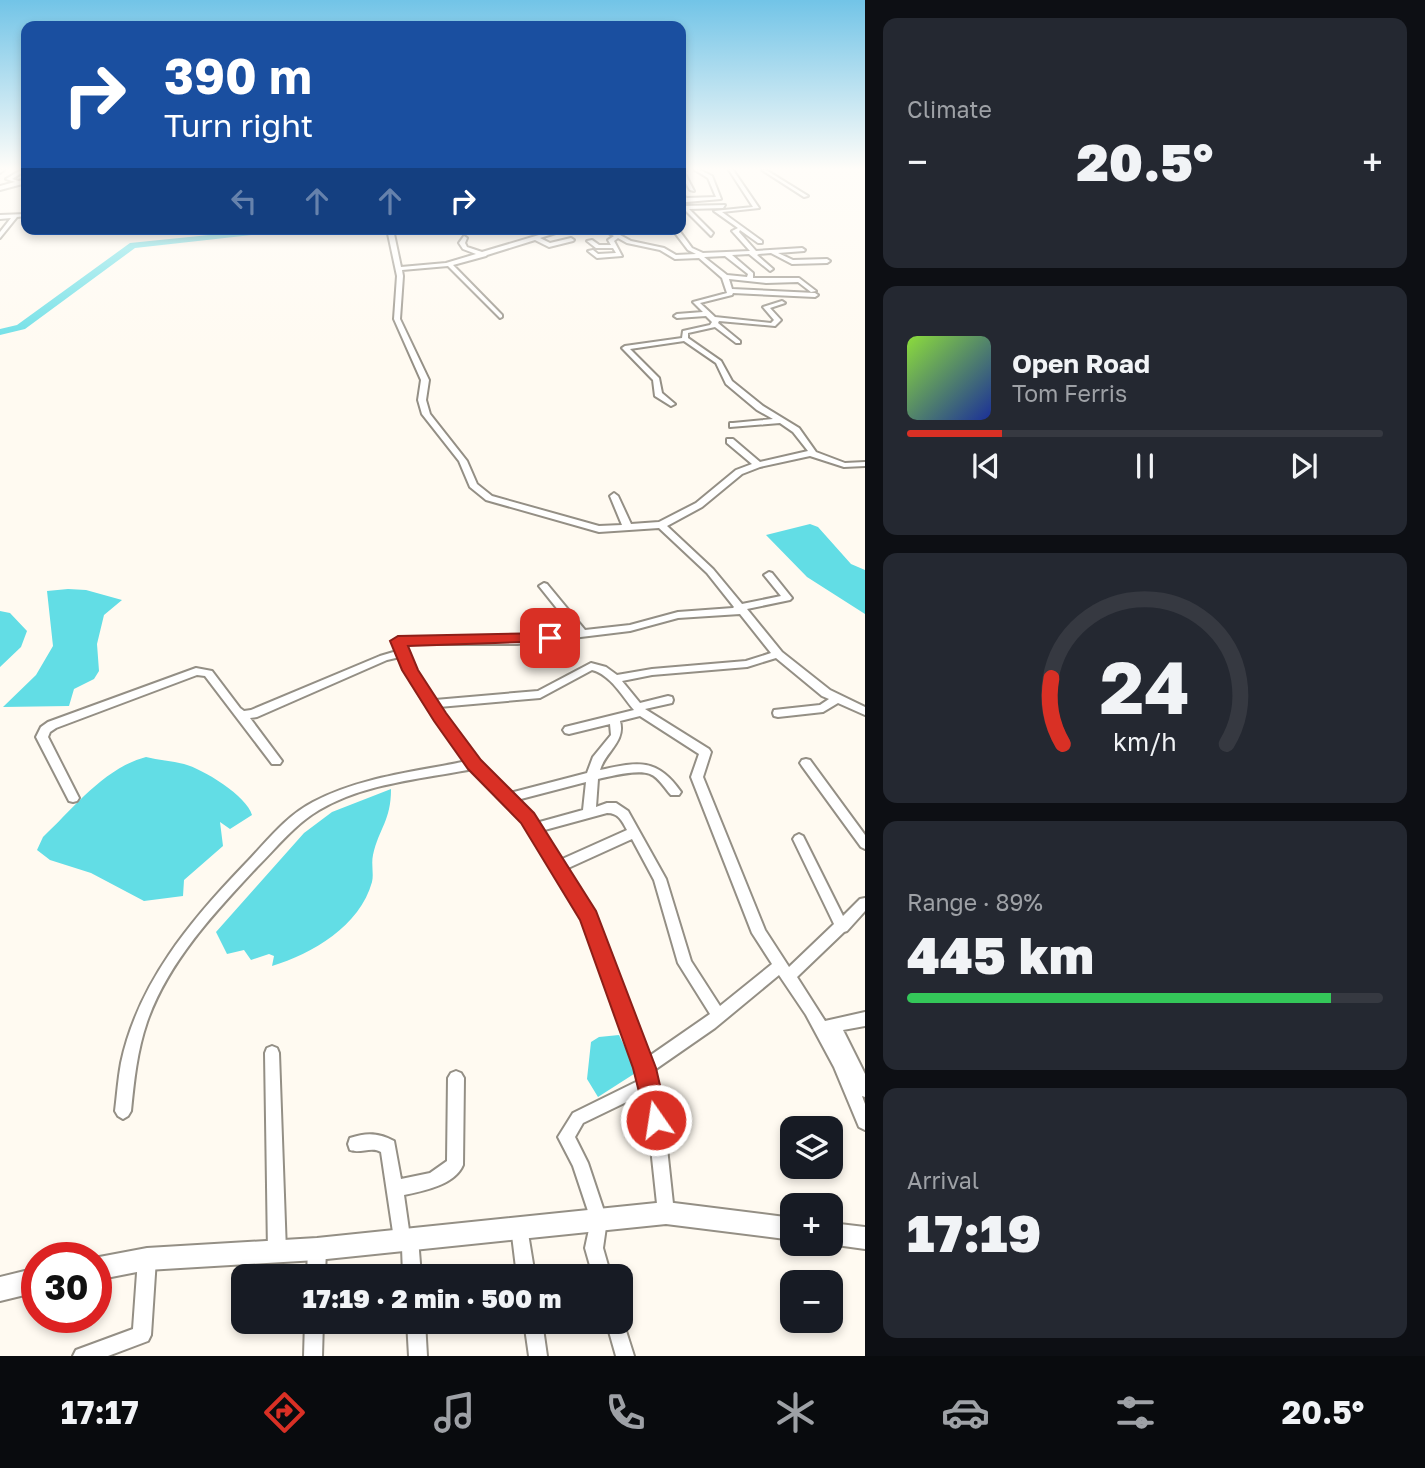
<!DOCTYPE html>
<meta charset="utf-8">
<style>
:root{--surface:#171b24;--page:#242831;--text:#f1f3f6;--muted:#9ea1a6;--line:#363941;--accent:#d93025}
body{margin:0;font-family:"Golos Text",sans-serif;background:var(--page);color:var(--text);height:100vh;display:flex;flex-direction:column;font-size:26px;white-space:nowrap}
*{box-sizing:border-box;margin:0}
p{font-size:23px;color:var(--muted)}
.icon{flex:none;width:38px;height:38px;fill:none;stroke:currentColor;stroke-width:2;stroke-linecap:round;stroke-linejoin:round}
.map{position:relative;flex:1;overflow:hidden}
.details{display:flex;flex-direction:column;gap:18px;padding:18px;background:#0d0f14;width:560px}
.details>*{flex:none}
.top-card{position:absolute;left:21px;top:21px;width:665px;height:214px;border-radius:14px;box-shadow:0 4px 10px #0003;background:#1a4fa0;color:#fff;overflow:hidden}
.buttons{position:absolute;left:780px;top:1116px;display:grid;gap:14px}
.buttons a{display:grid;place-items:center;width:63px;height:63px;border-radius:14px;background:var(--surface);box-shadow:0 4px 10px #0003;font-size:35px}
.speed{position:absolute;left:21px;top:1242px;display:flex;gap:14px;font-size:35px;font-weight:700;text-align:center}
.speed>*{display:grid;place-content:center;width:91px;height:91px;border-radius:50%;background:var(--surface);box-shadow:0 4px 10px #0003;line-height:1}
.speed .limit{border:10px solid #d22;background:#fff;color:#111}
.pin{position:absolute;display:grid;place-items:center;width:60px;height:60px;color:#fff;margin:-30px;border-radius:14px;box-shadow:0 4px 10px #0006}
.me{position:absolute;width:77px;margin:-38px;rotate:347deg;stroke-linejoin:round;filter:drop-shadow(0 0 5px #0008)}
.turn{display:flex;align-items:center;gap:24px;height:147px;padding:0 28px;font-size:32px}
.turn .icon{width:91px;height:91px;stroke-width:2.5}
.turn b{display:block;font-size:49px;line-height:60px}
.lanes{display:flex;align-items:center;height:66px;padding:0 28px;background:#0003;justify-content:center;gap:35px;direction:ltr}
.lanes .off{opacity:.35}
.big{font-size:52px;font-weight:800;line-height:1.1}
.details .tile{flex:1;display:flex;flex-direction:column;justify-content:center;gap:10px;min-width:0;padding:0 24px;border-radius:14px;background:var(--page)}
.details .dial{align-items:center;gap:0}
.dial svg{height:182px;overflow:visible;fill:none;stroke:var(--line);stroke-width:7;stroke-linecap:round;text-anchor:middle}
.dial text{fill:var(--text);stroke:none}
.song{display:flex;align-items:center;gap:21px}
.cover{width:84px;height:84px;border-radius:10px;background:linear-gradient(135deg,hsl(90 70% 55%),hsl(230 70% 35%))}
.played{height:7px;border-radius:4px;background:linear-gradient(90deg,var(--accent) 20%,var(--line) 20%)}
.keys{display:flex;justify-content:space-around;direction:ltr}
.heat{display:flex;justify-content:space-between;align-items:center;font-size:38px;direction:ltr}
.charge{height:10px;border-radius:5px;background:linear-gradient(90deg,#34c759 89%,var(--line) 0)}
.trip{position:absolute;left:231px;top:1264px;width:402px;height:70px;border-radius:14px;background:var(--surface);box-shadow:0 4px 10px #0003;font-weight:800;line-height:70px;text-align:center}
.tab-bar{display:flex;height:112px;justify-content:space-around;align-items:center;background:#090b0e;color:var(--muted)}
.tab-bar .icon{width:49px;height:49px}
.tab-bar .active{color:var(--accent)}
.tab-bar b{font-size:32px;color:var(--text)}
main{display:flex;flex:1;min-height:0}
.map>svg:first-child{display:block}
.water{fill:#62dde5}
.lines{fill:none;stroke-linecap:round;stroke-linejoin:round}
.river{fill:#62dde5;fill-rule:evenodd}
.street-casing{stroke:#948f85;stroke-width:4}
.secondary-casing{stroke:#948f85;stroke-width:4}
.street{fill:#fff;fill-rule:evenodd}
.secondary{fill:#fff;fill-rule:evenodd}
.route{fill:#d93025;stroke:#8d1f18;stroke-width:2}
</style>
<main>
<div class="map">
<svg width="865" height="1356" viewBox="0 0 865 1356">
<rect width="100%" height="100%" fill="#fffaf1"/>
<path class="water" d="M810,524l8,3 33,37 14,6v44l-58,-37 -41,-42z
M68,589l18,1 36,10 -18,15 -7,29 2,27 -5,8 -20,10 -5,17 -66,1 33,-32 17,-29 -6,-55z
M0,611l10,2 17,18 -6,16 -21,20z
M146,757c12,3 26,4 38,7 19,5 63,32 68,51l-22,14 -10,-7 3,24 -39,34 -1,16 -39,5 -53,-28 -41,-13 -13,-10 6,-13c31,-29 61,-69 103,-80z
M391,789c0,32 -12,39 -18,66 -2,9 1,19 -1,27 -12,44 -60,72 -100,84l2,-10 -5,-2 -18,6 -7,-10 -17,4 -11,-22 88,-99 28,-21z
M619,1035l18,37 -39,25 -11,-18 4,-37 8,-5z"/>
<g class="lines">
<path class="river" d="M269,229h35l-169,19 -110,81 -25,6v-6l17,-4 113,-82z"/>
<defs>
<path id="street" d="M0,170h4l-4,3z
M21,170h5l-14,9 10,3v2l-16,-5z
M681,170h6l-3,2 10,19 -4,-1 -9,-15z
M695,170h5l12,6 9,23 -35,3 -5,-4v-3l6,3 29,-1 -8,-19z
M729,170h4l26,38 -37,4 40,29v2h-4l-18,-13 -1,2 17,19 46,-3 3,2 -1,1 -26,2 15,7 34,-1 3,2 -3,2 -35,1 -21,-11 -12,1 -2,1 16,14 -3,2 -21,-17 -17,1 21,18v5h46l17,13 -5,1 -13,-10 -32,1 -37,-4 3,10 83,4 3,2 -3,2 -82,-4 -1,2 -32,8 15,14 56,6 3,-3 -11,-13 19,-6 3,2 -15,5 11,12 -6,6 -56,-5 -1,2 22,18v2h-4l-21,-16 -27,6v5l33,23 11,20 31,25 36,22 17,24 29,11 20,-1v4l-21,1 -34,-11 -50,11 -18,7 -40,33 -35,19 46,43 29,35 39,-8 -17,-21 5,-3 3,1 20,25 -2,2 -43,9 35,43 48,38 35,17v8l-27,-12 -15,9 -45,5 -4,-1 -1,-3 1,-3 46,-5 9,-6 -7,-3 -46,-38 -29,9 -95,8 -30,6 18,22 28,-7 4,1 1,3 -1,3 -27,6 64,40 2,3 -8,25 62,153 24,37 45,-43 -41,-85 2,-3 4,-2 4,2 40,80 17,-17 5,-1v13l-18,20 -3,1 -47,45 28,44 40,-9v14l-22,4 22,44v23l-3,-1 3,8v26l-6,-3 -25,-60 -28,-52 -27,-40 -64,53 -62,43 11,49 10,93 -2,6 -6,2 -6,-2 -2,-6 -10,-93 -5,-26 -60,29 -8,14 13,26 19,57 -4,28 8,28h-18l-8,-28 6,-28 -18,-54 -15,-29 15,-24 67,-33 -2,-12 -55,-149 -60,-98 -50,-52c-51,10 -108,14 -154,41 -24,14 -42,37 -62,57 -43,46 -89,95 -110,155 -10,29 -13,59 -16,89l-3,5 -5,3 -5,-3 -3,-5c2,-16 3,-32 6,-48 17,-80 70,-143 125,-200 21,-22 40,-47 67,-61 47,-25 102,-30 154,-41 -24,-32 -52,-66 -67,-104l-13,3 -130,57 -7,1 32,43 -2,3h-8l-67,-88 -8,-1 -141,53 -6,4 -2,5 31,61 -2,3 -4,1 -4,-1 -33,-64 5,-10 7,-5 148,-54 16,3 28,37 4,3 7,-1 129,-54 17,-5 -4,-10 5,-3h119l58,-7 -36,-45 5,-3 3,1 38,46 45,-5 48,-13 55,-4 1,-1 -27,-34 -48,-45 -60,4 -113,-32 -16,-13 -11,-26 -37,-47 -4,-14 3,-20 -27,-61 3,-43 -10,-47h6l8,38 45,-4 30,-9 -13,-5 -4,-6 5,-7 3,2 -2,5 2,4 15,5 77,-23h9l-28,9 10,5 21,-5 3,2 -1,1 -24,6 -14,-7 -48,15 -1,1 -33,9 49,50v2l-2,1 -52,-52 -46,4 1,6 -3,43 29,61 -3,20 4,14 37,47 10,23 15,12 107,30 23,-1 -12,-29 4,-3 4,3 13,28 28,-2 37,-19 40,-33 16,-6 -25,-21v-4h6l27,23 48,-11 -15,-19 -13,-9 -50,4v-4h3l40,-4 -16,-9 -31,-26 -10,-21 -32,-22 -54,8 29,29 3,15 13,11 -4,2 -16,-10 -2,-16 -31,-32 3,-2 57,-8 1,-7 27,-6 2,-3 -6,-6 -29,2 -3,-2 3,-2 26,-2 -10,-10 34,-9 -5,-15 -23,-20 -24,1 -15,-9 -33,-7 -9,-5 -4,3 8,15 -25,2 -9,-7 5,-1 5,4 18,-1 -3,-5h-17l-9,-7 5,-1 7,5h12l-3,-5 6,-4 -13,-7h8l22,12 33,7 12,7 20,-1 -8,-4 -16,-21h6l14,19 11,5 47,-2 -18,-20 6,-3 -24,-17 39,-4zM725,256l23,18 -1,3 -20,-2 -23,-18zM740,614l31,39 -25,8 -94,8 -35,6 -11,-8 -15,-4 -53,28 -103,9 -20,-30 -11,-26h113l30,-3 10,19 4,1 5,-3 -10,-18 74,-9 48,-13zM592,670c19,5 30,26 42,40l-69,17 -2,3 2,3 4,1 41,-10 1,11 -18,22 -6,16 -77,20 -31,-32 -40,-54 101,-9zM640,716l59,38 -8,23 61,156 20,31 -52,42 -29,-45 -25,-82 -38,-68 -12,-8h-9l-11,4 2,-28c13,-3 40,-10 52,-5 9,3 15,15 21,21h8l2,-3c-24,-35 -44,-30 -81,-22 5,-18 26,-28 20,-49zM586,782l-3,28 -47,13 -5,-8 -14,-15zM607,813c12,0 15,8 20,17l-67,30 -19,-29zM632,839l22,41 24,83 32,51 -62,43 -52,-140 -30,-48z
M762,170h4l42,26 -4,1z
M725,205l-2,3 -34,1 24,24 -2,3 -27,-27h-3v-3z
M26,214v2l-9,1 -17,21v-6l11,-14 -11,1v-4z
M806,759l4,1 55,75v14l-4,-2 -59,-81 -2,-3 2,-3z
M272,1046l5,2 2,5 7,199 -3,6 -6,3 -6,-3 -3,-6 -3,-199 2,-5z
M456,1071l5,2 3,5 -1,87c-8,20 -40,26 -59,30l5,35 7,2 2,6 3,38h-18l-1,-29 -6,-2 -2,-6 -13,-87c-9,-6 -21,2 -31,-2l-2,-6 2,-6c17,-6 29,-5 44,3l7,38 29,-6 17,-12 1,-83 3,-5z
M519,1219l6,2 2,6 8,49h-18l-6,-49 2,-6z
M317,1240l6,3 3,6 -1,27h-18l1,-27 3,-6z
M147,1250l6,3 3,6 -5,76 -3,6 -40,15h-35l3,-6 57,-21 5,-70 3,-6z
M621,1315l13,41h-18l-10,-35h15z
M305,1321h18l-1,35h-18z
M407,1321h18l2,35h-18z
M524,1321h18l5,35h-18z"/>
<path id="secondary" d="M26,179v4l-26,7v-4z
M666,1202l127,16v22l-127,-16 -349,36 -170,10 -51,10v-22h-2l53,-10 170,-10z
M831,1223l34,4v22l-36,-5h2z
M37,1268v24l-37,9v-24z"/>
</defs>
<use href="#street" class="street-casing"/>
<use href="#secondary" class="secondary-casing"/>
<use href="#street" class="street"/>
<use href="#secondary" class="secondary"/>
</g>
<linearGradient id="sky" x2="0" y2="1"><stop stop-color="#72c4e7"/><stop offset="0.47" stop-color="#fffdf9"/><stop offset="1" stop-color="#fffdf9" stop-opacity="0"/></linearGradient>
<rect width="865" height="359" fill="url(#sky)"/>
<path class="route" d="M550,633l6,1v7l-148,5 10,24 28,43 35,47 53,53 62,98 60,157 12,52 -3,8 -9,4 -8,-4 -15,-60 -53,-148 -59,-97 -53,-54 -34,-48 -32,-51 -12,-29 8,-5z"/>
</svg>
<div class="buttons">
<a><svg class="icon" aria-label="layers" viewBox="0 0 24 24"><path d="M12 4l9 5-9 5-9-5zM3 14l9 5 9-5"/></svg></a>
<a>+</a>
<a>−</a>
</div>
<div class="speed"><div class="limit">30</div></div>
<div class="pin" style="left:550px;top:638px;background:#d93025"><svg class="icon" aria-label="arrive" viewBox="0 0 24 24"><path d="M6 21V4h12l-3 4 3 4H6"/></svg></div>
<svg class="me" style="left:656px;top:1120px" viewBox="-20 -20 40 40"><circle r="17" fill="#d93025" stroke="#fff" stroke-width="3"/><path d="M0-11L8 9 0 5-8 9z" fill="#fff"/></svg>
<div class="trip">17:19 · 2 min · 500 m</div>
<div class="top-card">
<div class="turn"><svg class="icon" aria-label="right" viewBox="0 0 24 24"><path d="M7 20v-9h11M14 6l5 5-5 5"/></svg><div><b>390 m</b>Turn right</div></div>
<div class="lanes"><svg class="icon off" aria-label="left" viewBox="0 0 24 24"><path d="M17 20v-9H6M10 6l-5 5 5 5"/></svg><svg class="icon off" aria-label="ahead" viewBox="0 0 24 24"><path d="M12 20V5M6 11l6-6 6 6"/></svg><svg class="icon off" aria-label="ahead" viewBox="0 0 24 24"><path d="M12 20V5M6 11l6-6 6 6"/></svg><svg class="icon" aria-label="right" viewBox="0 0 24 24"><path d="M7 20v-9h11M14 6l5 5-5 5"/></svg></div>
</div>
</div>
<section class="details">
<div class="tile"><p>Climate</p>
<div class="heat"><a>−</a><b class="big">20.5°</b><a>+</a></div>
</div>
<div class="tile">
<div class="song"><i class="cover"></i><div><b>Open Road</b><p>Tom Ferris</p></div></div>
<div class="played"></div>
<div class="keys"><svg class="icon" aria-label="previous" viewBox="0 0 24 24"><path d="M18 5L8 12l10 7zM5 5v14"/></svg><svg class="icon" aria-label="pause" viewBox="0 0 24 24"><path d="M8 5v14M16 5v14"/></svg><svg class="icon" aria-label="next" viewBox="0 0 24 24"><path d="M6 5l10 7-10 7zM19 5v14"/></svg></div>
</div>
<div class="tile dial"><svg viewBox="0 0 100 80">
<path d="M14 69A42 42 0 1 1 86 69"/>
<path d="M14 69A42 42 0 0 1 9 40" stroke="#d93025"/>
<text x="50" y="56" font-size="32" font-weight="700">24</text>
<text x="50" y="72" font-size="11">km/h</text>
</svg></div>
<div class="tile"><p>Range · 89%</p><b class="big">445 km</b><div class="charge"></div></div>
<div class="tile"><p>Arrival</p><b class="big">17:19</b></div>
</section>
</main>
<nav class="tab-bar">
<b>17:17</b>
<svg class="icon active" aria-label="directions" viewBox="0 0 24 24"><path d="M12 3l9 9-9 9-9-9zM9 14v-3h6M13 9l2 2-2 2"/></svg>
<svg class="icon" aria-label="music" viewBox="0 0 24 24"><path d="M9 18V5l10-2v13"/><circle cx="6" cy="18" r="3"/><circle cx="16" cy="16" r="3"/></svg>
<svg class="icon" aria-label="phone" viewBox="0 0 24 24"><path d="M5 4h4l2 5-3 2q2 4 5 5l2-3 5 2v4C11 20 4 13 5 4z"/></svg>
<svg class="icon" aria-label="climate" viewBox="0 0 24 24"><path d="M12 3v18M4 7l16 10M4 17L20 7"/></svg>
<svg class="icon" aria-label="car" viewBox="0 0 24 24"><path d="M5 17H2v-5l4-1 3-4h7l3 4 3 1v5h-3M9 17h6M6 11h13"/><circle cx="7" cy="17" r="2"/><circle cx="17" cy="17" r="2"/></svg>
<svg class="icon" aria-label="filters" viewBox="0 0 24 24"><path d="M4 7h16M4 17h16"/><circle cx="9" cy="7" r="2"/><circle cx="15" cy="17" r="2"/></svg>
<b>20.5°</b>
</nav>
